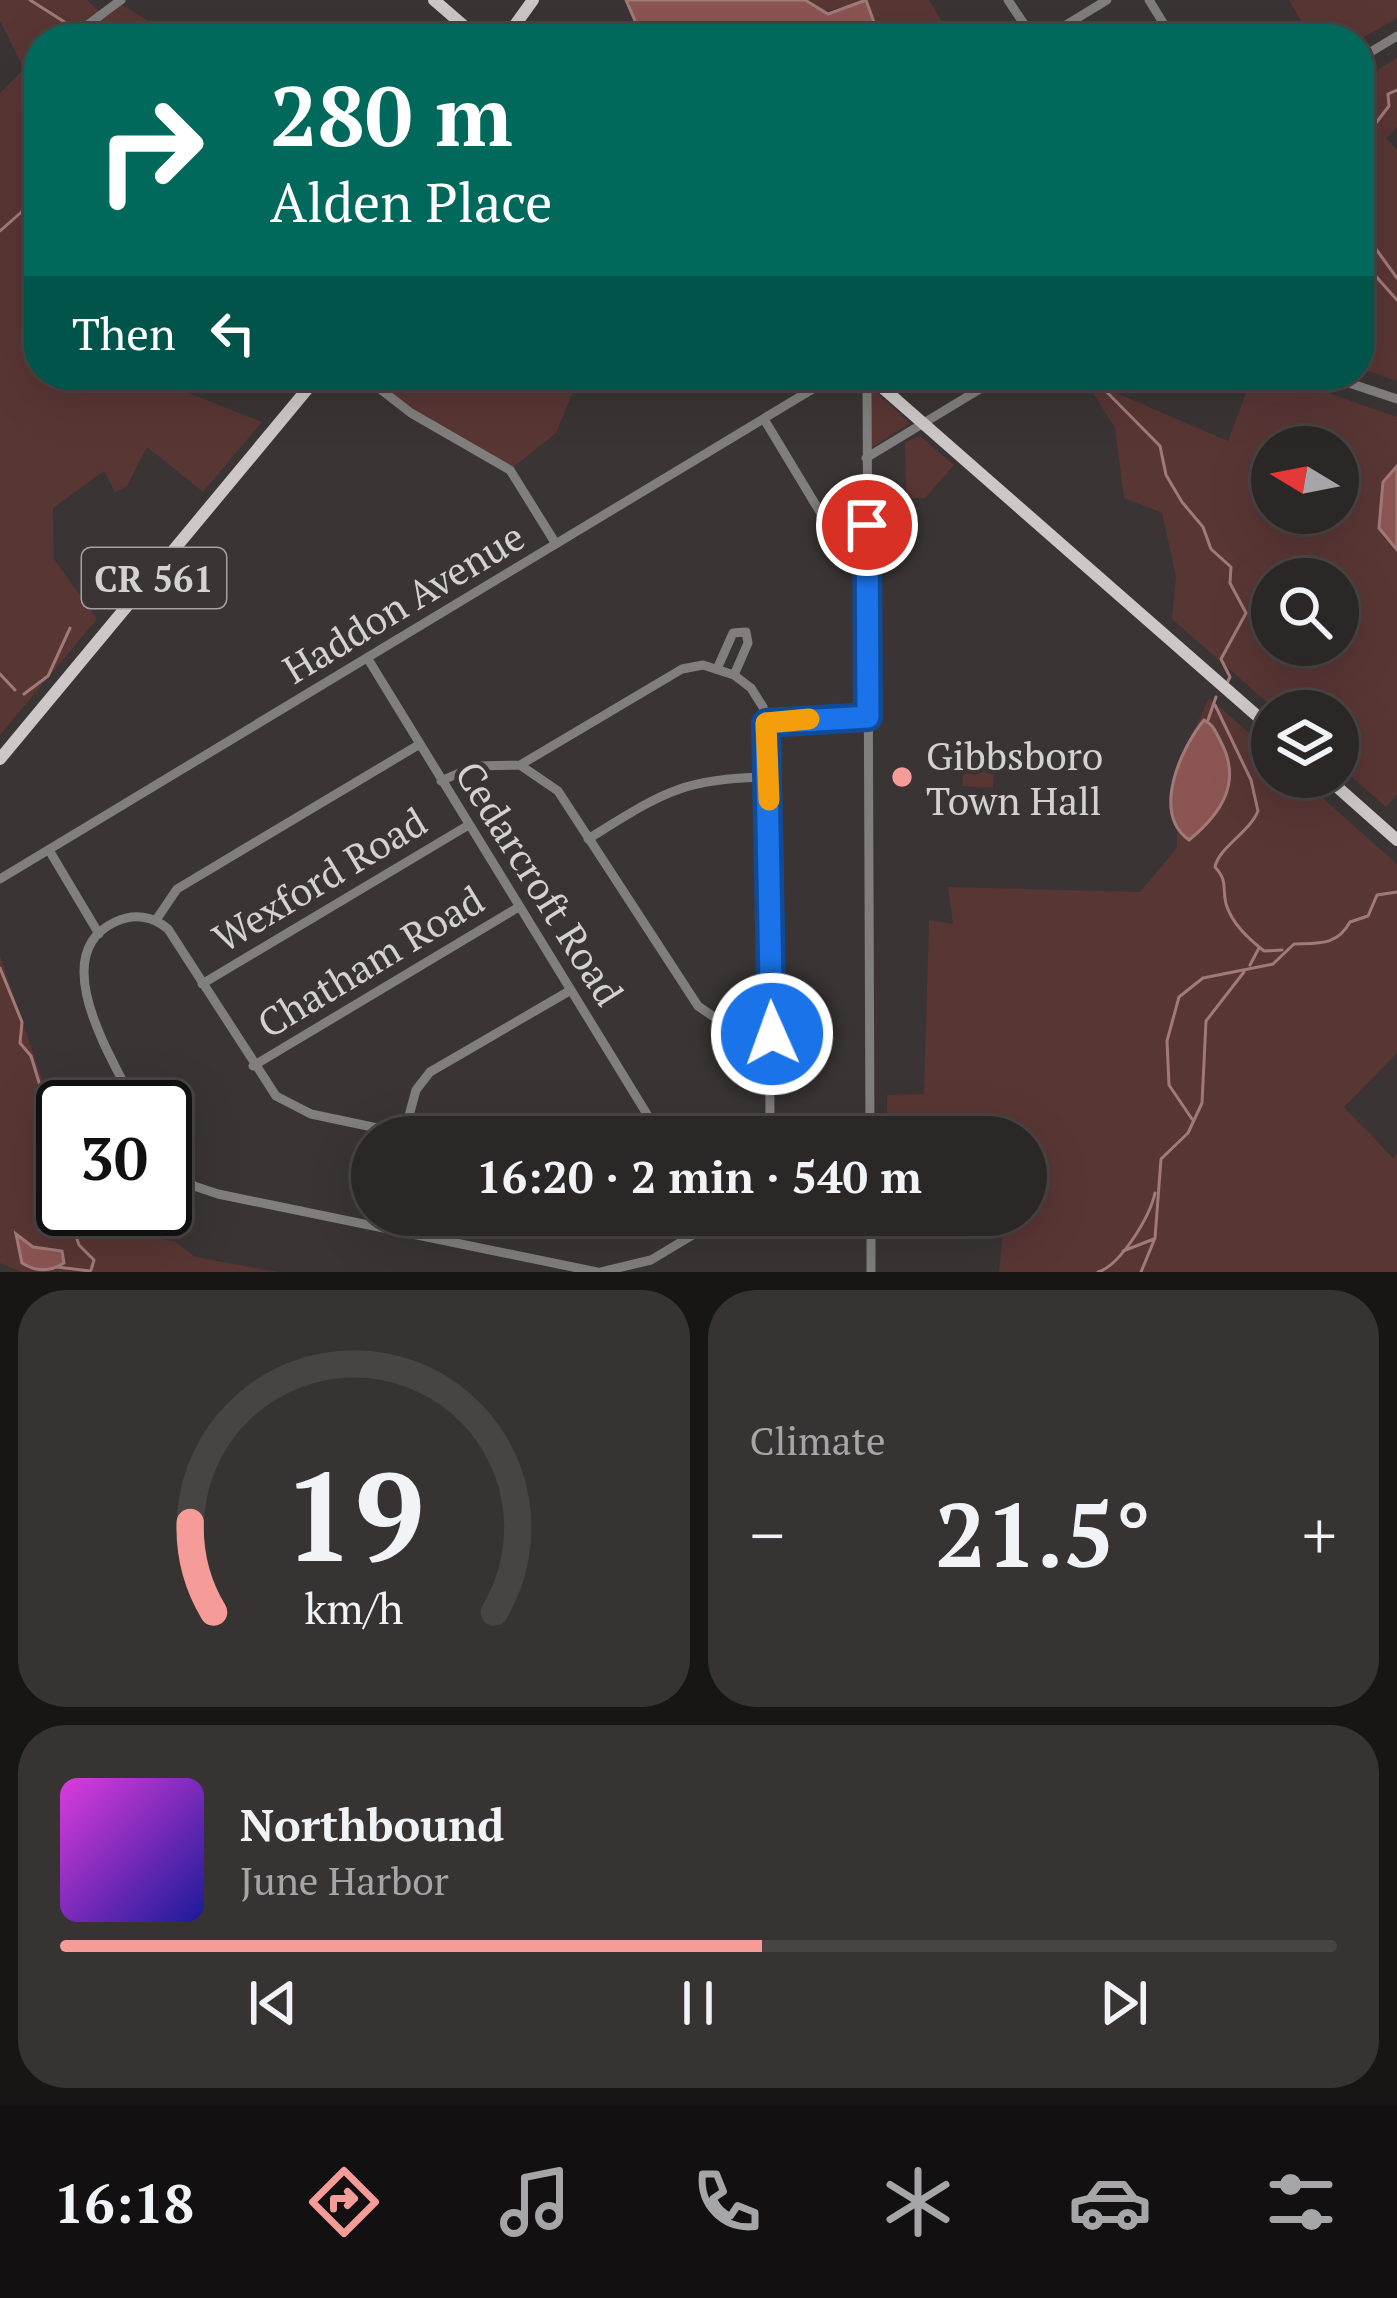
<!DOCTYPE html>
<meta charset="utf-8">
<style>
:root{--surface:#2c2727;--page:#383333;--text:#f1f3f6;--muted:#a6a5a7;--line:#484444;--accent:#f59b98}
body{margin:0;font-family:"PT Serif",serif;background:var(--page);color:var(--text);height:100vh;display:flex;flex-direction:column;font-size:45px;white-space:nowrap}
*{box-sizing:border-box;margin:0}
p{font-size:39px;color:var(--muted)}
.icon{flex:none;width:66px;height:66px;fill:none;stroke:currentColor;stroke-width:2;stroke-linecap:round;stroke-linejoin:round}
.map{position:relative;height:1272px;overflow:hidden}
.details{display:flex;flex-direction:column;gap:18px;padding:18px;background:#181515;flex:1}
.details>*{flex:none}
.hud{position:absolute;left:24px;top:24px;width:1350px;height:366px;border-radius:48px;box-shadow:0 12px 48px #0002,0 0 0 3px var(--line);background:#00695c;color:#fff;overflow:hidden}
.needle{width:78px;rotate:280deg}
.fabs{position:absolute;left:1251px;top:426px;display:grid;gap:24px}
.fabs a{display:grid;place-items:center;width:108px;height:108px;border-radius:50%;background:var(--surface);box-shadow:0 12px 48px #0002,0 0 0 3px var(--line);font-size:60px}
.speed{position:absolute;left:36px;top:1080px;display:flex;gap:24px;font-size:60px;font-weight:700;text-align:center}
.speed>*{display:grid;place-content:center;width:156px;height:156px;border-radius:50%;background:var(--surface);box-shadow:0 12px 48px #0002,0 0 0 3px var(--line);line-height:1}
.speed .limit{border:6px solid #111;border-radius:18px;background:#fff;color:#111}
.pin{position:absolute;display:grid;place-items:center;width:102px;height:102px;color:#fff;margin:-51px;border:6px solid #fff;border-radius:50%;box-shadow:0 3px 12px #0007}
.me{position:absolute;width:132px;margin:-66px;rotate:358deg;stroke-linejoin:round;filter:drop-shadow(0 0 9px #0008)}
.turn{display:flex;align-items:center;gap:42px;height:252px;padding:0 48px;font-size:54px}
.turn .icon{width:156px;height:156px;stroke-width:2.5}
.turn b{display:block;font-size:84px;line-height:102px}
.then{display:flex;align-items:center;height:114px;padding:0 48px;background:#0003;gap:24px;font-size:45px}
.big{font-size:90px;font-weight:800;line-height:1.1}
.details .widget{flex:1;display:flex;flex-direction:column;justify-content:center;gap:18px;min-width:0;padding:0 42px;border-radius:48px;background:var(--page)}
.details .dial{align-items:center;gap:0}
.dial svg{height:312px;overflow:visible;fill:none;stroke:var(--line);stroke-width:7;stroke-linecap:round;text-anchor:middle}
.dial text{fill:var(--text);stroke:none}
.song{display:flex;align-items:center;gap:36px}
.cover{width:144px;height:144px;border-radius:18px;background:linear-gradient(135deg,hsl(300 70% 55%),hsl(240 70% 35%))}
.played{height:12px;border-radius:6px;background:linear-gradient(90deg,var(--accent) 55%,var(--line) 55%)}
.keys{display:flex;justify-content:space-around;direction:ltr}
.heat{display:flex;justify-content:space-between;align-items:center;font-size:66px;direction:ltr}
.details .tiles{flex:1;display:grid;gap:18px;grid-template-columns:1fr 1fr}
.widget:last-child{grid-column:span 2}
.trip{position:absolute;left:351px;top:1116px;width:696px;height:120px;border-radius:60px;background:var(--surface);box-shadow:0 12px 48px #0002,0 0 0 3px var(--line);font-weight:800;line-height:120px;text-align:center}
.tab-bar{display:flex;height:192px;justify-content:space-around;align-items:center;background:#121010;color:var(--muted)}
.tab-bar .icon{width:84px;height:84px}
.tab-bar .current{color:var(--accent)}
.tab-bar b{font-size:54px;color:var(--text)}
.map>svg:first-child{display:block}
.green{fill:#583634;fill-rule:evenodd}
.water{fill:#8b5553;stroke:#a17a78;stroke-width:3}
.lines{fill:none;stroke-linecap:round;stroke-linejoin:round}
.stream{stroke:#a17a78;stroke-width:3}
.minor{stroke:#817f7e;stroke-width:9}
.major{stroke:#cdc7c7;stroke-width:12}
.route-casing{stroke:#114b97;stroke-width:30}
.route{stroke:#1a73e8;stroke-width:21}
.slow{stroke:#f59e0b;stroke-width:21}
.poi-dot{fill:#f59b98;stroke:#3a3434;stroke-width:4.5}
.labels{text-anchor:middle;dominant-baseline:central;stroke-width:9;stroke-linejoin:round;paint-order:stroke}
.shield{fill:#3a3434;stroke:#a6a2a1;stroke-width:3}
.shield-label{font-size:36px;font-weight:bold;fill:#d4d1d0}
.street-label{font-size:39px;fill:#d4d1d0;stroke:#3a3434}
.poi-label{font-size:39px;fill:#d4d1d0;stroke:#3a3434;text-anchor:start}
</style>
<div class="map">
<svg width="1397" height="1272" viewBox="0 0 1397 1272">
<rect width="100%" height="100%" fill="#3a3434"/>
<path class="green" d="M0,0h87l19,17 16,-12 57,34h-140v268l-13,2 13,39v27h104l119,47 -59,70 -56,-45 -20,39 -12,6 -11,-21 -51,37 1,51 43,60 -97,116v-642l24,-24 -24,-48z
M806,0h123l23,39h-71l-13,-38 -48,11z
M1289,0h108v18l-38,22 -47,-1z
M1397,58v69l-11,11 11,12v231l-38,-13v-287z
M362,375h218l-24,58 -46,37 -77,-44z
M1082,375l37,3 -5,14 114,49 25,-66h23l121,42v378l-11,12 -48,-42v-54h-61l-105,-92 4,-42 -14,-64 -38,-15 -9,-70zM1272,447h66v66h-66zM1272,579h66v66h-66z
M874,390l36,33 -42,27 4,-58z
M920,436l34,29 -29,33h-19l-1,-56z
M1209,698l63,55v24h27l98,87v189l-53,54 49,51 4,-4v118h-398l6,-57h21v-78h-139v-42l37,-1 5,-174 24,4 -5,-37 192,5 37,-44v-80z
M965,753l30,3 -2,32 -31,-2z
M0,956l63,184v69h12l2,11 99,22 19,15 83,15h-257l-21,-9z"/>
<path class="water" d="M626,0h179l23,14 38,-14 14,39h-237z
M1397,466v84l-18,-22 4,-46z
M1204,720c10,5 11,11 17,22 21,40 1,71 -32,98 -38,-27 -8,-92 15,-120z
M16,1234l17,13 29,4 2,12c-14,9 -28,9 -42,0z"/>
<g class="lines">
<path class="stream" d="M30,0l44,28
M1359,145l30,-39 -1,-12 9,-4
M0,231l26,-23 13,-39
M1359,235l9,3 29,40
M1359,269l13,3 25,28
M1090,375l70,71 6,29 16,27 21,25 8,22 20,18 -1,16 16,30 -25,46 9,18 -3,6
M0,674l15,16
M24,694l24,-18 22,-48
M1215,705l36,75 7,31c-9,22 -39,36 -43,56 13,14 7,20 11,37 6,20 23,35 38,47l18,-1
M1208,720l8,-23
M1250,965l9,-17
M0,968l22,54 -2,21 11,13 32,105
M1192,1119l-23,-34 -2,-44 12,-44 24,-19 70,-14 21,-20c24,-1 43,2 56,-22l18,-6 9,-21 20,-3
M67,1209l12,36 15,15 -3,10
M1123,1251l31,-12
M57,1267l33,4
M1098,1272c23,-7 52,-56 57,-79
M1141,1272l14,-34 6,-79 27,-26 14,-30 4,-82 38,-49"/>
<path class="minor" d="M1008,0l26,39
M1149,0l24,39
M57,39l25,-10 39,-29
M1043,39l64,-39
M1359,59l38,-23
M362,375l49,38 99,57 46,74
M867,375l3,762
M1325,375l72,24
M764,419l100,166
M866,458l137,-83
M368,659l293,478
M717,669l16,-36 13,-1 2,11 -14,32
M766,723l102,-6
M520,765l38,26 140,215 29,20 45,7
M441,781l34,-15 45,-1 162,-96 21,-4 31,10 17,13 12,19 6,34 1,396
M588,839c73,-45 93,-61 181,-62
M49,850l50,84
M0,879l836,-504
M156,920l21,-31 243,-145
M202,984l265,-158
M253,1066l264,-158
M136,1107c-22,-46 -92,-152 -21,-185 19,-9 38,-6 53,7l108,167 35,18 109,23
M771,1120l99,3
M404,1134l12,-44 14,-18 141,-82
M165,1160l29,26 24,8 379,78
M871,1215v57
M108,1222l6,-13
M601,1272l50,-12 75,-45"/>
<path class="major" d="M434,0l45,39
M505,39l28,-39
M868,375l404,354
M0,759l319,-384
M1326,777l71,63"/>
</g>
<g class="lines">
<defs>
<path id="route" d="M772,1034l-6,-311 102,-6 -1,-192"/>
</defs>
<use href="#route" class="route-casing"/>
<use href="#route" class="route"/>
<path class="slow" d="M769,800l-3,-77 43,-4"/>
</g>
<circle class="poi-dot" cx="902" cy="777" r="12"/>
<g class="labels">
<rect class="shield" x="82" y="548" width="144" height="60" rx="9"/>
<g class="shield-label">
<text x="154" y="578">CR 561</text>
</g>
<g class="street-label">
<text transform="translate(403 602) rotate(-31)">Haddon Avenue</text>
<text transform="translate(319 879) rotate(-31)">Wexford Road</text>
<text transform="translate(540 883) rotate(58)">Cedarcroft Road</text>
<text transform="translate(370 961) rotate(-31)">Chatham Road</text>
</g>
<g class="poi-label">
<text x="926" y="755">Gibbsboro<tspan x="926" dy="45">Town Hall</tspan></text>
</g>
</g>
</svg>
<div class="fabs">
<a><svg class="needle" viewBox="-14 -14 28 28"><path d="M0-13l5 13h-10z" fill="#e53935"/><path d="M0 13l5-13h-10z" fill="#a6a5a7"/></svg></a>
<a><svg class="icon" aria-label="search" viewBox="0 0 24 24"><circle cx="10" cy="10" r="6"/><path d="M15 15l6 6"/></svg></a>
<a><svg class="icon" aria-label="layers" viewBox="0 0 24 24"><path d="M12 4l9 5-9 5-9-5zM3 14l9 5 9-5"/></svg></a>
</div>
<div class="speed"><div class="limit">30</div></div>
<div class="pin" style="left:867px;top:525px;background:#d93025"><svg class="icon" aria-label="arrive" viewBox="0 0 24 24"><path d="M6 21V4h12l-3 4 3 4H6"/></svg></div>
<svg class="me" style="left:772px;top:1034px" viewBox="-20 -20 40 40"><circle r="17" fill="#1a73e8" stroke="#fff" stroke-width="3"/><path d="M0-11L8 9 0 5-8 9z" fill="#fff"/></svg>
<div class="trip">16:20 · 2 min · 540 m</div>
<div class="hud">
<div class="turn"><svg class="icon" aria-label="right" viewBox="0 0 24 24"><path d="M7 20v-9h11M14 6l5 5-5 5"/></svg><div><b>280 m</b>Alden Place</div></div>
<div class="then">Then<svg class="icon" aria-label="left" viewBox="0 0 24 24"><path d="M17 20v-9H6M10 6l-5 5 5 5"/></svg></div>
</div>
</div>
<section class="details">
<div class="tiles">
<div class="widget dial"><svg viewBox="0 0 100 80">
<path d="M14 69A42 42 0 1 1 86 69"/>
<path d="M14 69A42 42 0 0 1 8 46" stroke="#f59b98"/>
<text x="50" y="56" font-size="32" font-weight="700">19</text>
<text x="50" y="72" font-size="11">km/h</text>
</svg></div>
<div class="widget"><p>Climate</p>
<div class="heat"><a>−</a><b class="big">21.5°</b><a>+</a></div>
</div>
<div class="widget">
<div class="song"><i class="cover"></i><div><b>Northbound</b><p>June Harbor</p></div></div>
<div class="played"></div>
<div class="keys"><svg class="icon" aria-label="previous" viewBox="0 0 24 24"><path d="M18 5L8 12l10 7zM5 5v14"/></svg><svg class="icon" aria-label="pause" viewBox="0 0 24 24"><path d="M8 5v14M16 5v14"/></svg><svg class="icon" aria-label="next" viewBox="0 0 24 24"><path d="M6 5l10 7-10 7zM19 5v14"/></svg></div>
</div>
</div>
</section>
<nav class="tab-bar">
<b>16:18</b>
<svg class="icon current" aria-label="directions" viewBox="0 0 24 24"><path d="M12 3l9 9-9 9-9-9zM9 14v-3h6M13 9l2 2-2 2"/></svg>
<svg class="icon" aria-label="music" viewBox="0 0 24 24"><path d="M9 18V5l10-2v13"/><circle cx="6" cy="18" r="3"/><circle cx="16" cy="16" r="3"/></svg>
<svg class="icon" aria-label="phone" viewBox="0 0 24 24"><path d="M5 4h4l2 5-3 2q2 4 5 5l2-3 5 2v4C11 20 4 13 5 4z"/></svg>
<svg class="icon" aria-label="climate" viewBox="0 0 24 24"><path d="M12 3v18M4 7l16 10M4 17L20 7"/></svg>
<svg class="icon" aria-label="car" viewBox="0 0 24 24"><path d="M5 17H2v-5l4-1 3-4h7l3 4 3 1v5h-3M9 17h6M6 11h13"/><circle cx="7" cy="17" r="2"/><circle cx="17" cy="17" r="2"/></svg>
<svg class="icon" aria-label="filters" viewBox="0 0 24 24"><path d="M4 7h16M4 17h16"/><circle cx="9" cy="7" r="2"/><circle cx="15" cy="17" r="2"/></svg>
</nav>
